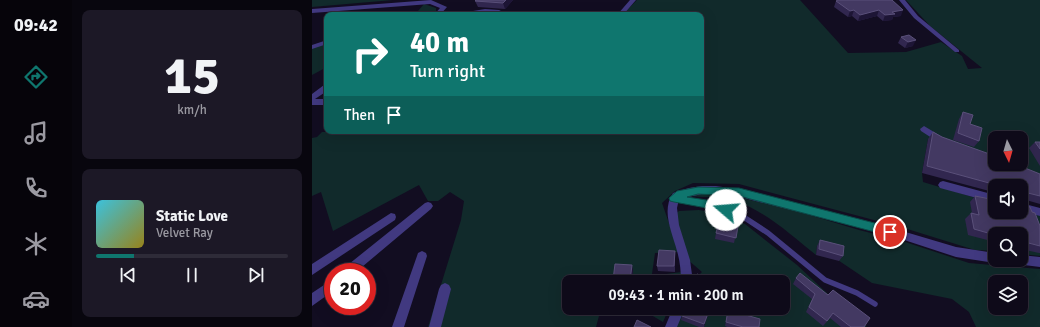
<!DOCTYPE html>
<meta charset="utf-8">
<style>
:root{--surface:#0e0a19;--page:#1c1826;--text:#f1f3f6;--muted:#9b9aa2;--line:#2e2b38;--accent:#0f766e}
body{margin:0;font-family:Signika,sans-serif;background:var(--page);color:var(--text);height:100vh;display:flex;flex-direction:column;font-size:15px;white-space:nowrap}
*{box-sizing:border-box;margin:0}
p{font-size:13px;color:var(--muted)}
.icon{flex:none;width:22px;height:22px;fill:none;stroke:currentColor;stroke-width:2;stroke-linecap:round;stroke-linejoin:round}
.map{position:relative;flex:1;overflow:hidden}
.details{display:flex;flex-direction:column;gap:10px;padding:10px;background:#08060e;width:240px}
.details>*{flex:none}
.banner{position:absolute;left:12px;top:12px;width:380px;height:122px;border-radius:8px;box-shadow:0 4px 16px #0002,0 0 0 1px var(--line);background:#0f766e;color:#fff;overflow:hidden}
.needle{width:26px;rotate:175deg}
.tools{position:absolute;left:676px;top:131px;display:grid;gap:8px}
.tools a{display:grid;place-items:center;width:40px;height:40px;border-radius:8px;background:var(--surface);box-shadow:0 4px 16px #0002,0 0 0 1px var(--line);font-size:20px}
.speed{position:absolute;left:12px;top:263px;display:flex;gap:8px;font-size:20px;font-weight:700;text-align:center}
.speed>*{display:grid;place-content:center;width:52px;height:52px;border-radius:50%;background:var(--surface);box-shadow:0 4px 16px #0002,0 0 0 1px var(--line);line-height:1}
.speed .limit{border:6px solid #d22;background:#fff;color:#111}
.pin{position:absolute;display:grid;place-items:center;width:34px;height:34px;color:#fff;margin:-17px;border:2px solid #fff;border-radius:50%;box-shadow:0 1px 4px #0007}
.me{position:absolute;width:44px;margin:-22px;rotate:288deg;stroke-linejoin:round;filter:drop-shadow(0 0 3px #0008)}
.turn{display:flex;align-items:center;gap:14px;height:84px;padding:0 20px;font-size:18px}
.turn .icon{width:52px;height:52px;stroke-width:2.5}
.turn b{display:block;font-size:28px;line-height:34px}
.then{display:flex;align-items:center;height:38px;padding:0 20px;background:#0003;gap:8px;font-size:15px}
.details .card{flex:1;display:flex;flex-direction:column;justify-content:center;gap:6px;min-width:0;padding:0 14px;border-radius:8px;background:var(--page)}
.details .dial{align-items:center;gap:0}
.dial b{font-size:52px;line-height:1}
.song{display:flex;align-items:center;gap:12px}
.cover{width:48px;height:48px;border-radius:6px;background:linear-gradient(135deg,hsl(190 70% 55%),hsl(50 70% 35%))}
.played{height:4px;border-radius:2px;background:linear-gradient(90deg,var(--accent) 20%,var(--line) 20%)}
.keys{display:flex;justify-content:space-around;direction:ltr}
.trip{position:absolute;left:250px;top:275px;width:228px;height:40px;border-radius:8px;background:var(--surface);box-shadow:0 4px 16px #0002,0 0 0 1px var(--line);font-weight:600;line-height:40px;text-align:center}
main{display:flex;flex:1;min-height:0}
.tabs{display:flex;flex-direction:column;width:72px;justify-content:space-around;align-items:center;background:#06040a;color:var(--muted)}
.tabs .icon{width:28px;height:28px}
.tabs .current{color:var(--accent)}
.tabs b{font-size:18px;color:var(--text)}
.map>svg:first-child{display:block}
.green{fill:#112a2b;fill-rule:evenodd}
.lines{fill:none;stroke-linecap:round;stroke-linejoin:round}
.lane{stroke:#413980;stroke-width:5.5}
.street{fill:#413980;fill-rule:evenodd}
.wall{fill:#31274f}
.shaded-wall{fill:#1d1535}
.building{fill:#433962;stroke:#5a507a}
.route{fill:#0f766e;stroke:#0a4d48}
</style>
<main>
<nav class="tabs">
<b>09:42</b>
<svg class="icon current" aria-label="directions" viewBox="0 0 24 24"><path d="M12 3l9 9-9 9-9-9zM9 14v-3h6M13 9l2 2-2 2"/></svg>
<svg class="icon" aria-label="music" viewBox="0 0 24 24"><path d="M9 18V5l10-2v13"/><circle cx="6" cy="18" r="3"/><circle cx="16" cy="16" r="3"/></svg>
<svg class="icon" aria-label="phone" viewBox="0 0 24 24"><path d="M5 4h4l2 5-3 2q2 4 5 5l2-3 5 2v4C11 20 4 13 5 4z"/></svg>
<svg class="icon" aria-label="climate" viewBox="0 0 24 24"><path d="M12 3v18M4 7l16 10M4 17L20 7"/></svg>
<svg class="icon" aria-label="car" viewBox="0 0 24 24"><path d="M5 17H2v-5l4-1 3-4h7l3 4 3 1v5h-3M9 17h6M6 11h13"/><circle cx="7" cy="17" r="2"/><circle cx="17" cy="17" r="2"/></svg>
</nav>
<section class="details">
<div class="card dial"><b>15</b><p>km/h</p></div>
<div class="card">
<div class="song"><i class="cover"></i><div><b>Static Love</b><p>Velvet Ray</p></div></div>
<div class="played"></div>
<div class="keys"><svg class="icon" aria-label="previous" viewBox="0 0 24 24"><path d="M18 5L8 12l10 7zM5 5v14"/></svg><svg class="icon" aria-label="pause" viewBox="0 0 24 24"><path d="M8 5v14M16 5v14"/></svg><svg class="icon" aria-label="next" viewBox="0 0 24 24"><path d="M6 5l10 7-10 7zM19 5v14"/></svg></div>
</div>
</section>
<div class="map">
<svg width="728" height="327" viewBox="0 0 728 327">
<rect width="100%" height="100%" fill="#120d21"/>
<path class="green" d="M0,0h81l-81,7z
M325,0h163l48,53 58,-1 35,-10 21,14 6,13 14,-1 -52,-42 -24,-26h134v174l-27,-10h8v-26h-26v19l-67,-18 -6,34 1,9 53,16 19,14h26l19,2v42l-19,-2v-20h-26v17l-20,-1 -71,-22 -165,-44 -46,-1 -18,8 -13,12 17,49 -24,1 -3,21 6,1 24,-3 -1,10h-112v26h64l-34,8 -3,11h-168l33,-107 3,-19 -14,-9 -12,9h-10l-9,-16 -86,46 -12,-39 -9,4v-58l5,-1 5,-5h16l1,-1h362v-116h-77l2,-4z
M112,4l12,4v3l-5,4h-55l42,-4z
M15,43v24l-15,8v-27z
M379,194l41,2 51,11 76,23 40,10 70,23 71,6v58h-64l-7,-15 -17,-13 -80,-16 -55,-37 -1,9c-25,-20 -51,-45 -82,-54 -14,-4 -31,-4 -46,-5zM683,282h26v26h-26z
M387,210c8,1 14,4 21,7 9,2 17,3 25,7l52,41 32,30 37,28v4h-191l7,-19h101v-26h-91l10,-10 -15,-13 -12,-45 4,-3z
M327,308h30l-6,14z"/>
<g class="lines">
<path class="lane" d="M362,198l39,7 26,9 29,19 57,47 32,13 18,11"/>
<path class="street" d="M119,0l16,7 -7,8h-6l6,-7 -10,-4 -118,9v-4z
M318,0h6l-13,15h-6z
M587,0h6l13,16 41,34v2h-4l-41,-34z
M173,9l14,1 10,5h-7l-11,-3 -30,3 6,-3z
M15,40v4l-15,5v-4z
M12,85h3v6l-12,8h12v6h-15v-11z
M612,126l20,12 1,2 -1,2h-6l-17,-11 -1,-2z
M631,181l52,14v8l-55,-15 -2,-3 2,-3z
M390,186h14l28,4 148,38 64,19 39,6v7h5l-5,3 -39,-6 -64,-21 -148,-38 -28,-4h-14l-23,5 -2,9 2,17 11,35 3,22h-12c0,-11 -1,-21 -4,-31 -5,-19 -16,-40 -4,-58l16,-5z
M116,202l3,1 2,3 -2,3 -75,63h-14l2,-4 81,-65z
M709,203l19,5v8l-19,-5z
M79,213l4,1 1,3 -1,3 -83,55v-11z
M110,251l4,2 1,3 -23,71h-12l25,-71 1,-3z
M709,255l19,2v10l-24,-3 -1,-4h6z
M21,279v12l-21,15v-13z
M133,283l4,2 2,4 -10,38h-12l10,-38 2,-4z
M361,308h12l-8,19h-12z"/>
</g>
<path class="wall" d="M201,0l-8,9 -27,-2 -3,-6z
M526,0l63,16 -8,1 -1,3 -9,1 -6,-5 -19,5 -6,-5 -4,1 -14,-10 2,-6z
M597,35l4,11 -8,2 -7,-5 3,-6z
M651,112l16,29 -5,6 -21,-7 6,-21z
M621,132l9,5 98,37v30l-14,-4 1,6 5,6 8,14v27h-1l-18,-4v-15h-26v8l-27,-7 -3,-16 6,-6h1l-2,-11 5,-6 20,16 26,-26h-26v7l-2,-1 -71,-19 6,-34z
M723,142l5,7v17l-11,-18z
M428,215l-6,28 -19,-4 1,-6z
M508,240l23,16 -4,5 -23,-6 1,-9z
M363,251v21l-17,-1 -1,-5z
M321,270l-1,12h-19v-2z
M484,278l68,49h-23l-11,-9 -7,8 -17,-14 6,-13 -19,-15z
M398,308l-6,19h-5l-18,-7 1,-4z
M415,315l32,12h-32l-2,-1z"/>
<path class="shaded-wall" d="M194,0h7l-8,9 -2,-6z
M542,10l-2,6 -4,1 2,-6z
M567,10l-2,6 -19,5 2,-6z
M591,10l-2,6 -8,1 -1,3 -9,1 2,-6 7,-3z
M604,40l-3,6 -8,2 3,-6z
M320,265l1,5 -1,12h-2z
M398,308l-6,19v-3z"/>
<path class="building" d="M164,0h30l-3,3 -28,-2z
M526,0h54l11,10 -11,2 3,2 -10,1 -6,-5 -19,5 -6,-5 -4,1 -14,-10z
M597,35l7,5 -8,2 -7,-5z
M651,112l10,3 -3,9 12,4 -3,13 -21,-8z
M621,132l9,5 53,19v8h20l25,10v22l-16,-4 3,14 3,1 2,5 3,1 5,13v20l-19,-5v-7h-26v1l-21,-6 -3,-16 8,2 -4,-19 20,4v12h26v-26h-21l-73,-20z
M723,142h5v7z
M409,211l19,4 -4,23 -20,-5z
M508,240l24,6 -1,10 -24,-7z
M347,250l16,1 -1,15h-17z
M303,264l17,1 -2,16 -17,-1z
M488,273l28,22 5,-5 37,28 -6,9h-13l-18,-14 -6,8 -18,-14 6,-13 -19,-16z
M385,274l23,8h-26z
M372,308h26l-6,16 -22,-8z
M416,310l32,9 -1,8h-16l-17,-5z
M325,320l14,7h-17z"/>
<path class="route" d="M386,187l41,1 151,39 4,2 2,3 -2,3 -4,1 -151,-40 -41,-2 -11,3 26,4 17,6 1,3 -1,3 -4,1 -14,-5 -38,-7 -4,-1 -1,-3 8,-7z"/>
</svg>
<div class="tools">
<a><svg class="needle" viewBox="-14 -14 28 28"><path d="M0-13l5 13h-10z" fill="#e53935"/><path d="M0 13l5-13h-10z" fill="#9b9aa2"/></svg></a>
<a><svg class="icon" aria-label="sound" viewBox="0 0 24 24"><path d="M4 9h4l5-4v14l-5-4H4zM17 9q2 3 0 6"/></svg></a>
<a><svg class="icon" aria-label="search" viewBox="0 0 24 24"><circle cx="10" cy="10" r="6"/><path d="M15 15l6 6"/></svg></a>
<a><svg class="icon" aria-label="layers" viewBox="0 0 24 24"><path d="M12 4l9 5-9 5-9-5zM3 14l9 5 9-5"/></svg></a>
</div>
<div class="speed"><div class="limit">20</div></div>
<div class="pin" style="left:578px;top:232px;background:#d93025"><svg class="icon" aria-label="arrive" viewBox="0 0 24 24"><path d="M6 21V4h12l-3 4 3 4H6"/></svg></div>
<svg class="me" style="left:414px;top:210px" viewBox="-20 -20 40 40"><circle r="19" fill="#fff"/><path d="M0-13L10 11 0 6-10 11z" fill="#0f766e"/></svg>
<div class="trip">09:43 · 1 min · 200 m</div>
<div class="banner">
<div class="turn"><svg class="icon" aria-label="right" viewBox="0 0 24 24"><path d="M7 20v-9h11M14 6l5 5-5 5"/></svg><div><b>40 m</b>Turn right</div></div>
<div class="then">Then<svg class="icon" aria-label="arrive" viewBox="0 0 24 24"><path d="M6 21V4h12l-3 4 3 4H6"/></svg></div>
</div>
</div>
</main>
